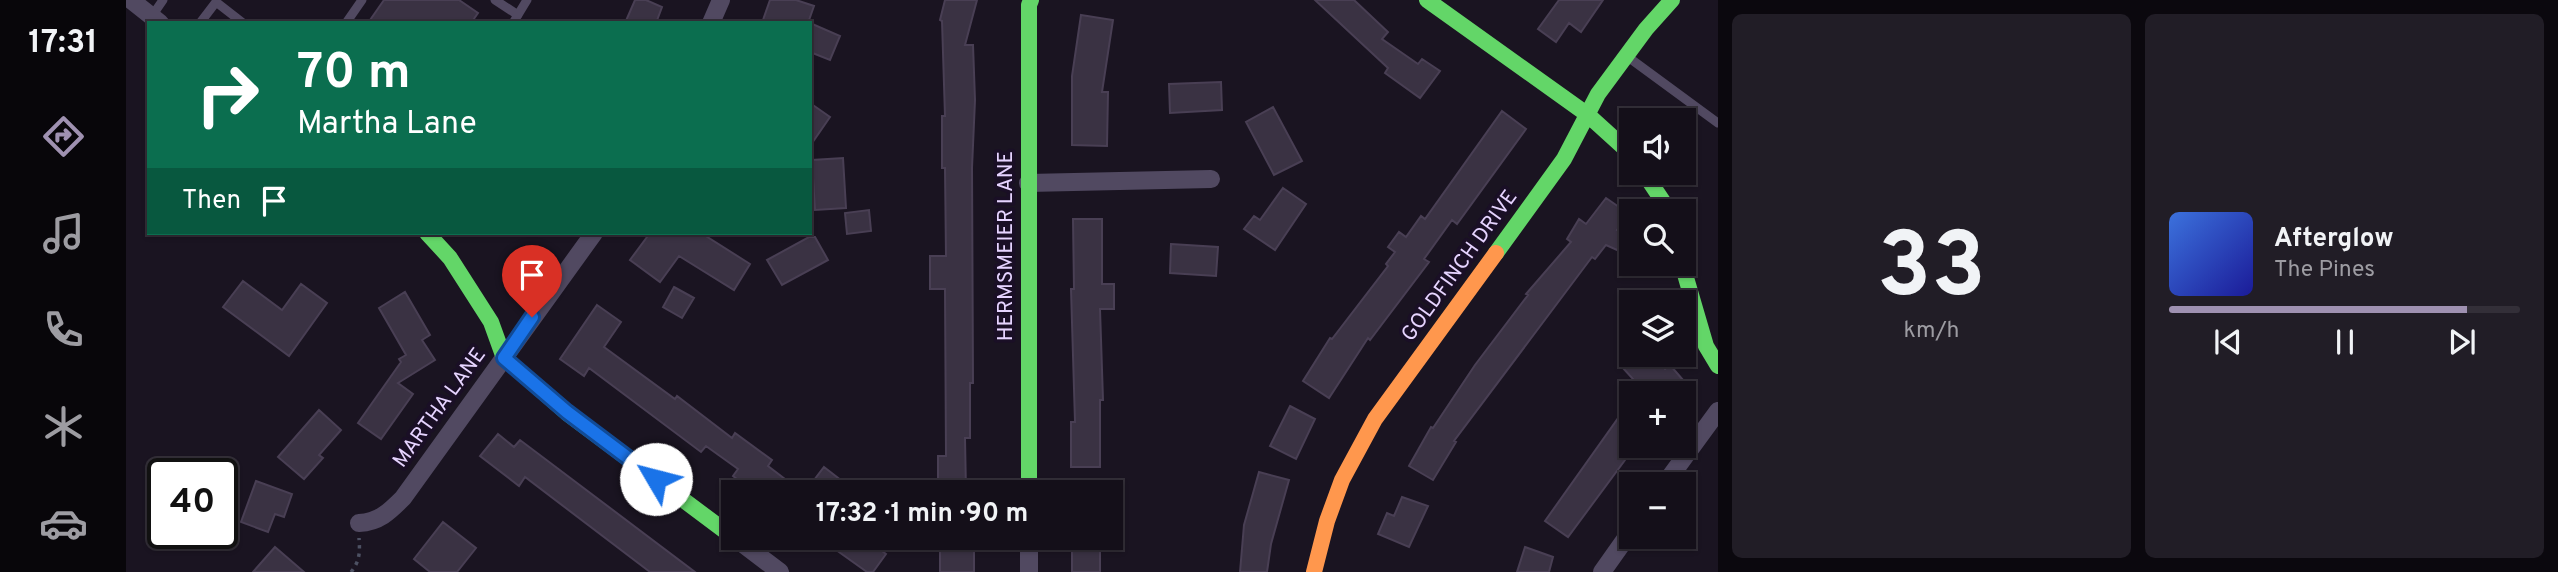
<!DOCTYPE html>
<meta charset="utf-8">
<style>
:root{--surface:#140f19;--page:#211d26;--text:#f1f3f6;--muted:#9d9ca2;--line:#332f38;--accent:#9f91b1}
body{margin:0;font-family:Overpass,sans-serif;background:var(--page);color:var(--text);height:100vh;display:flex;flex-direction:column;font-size:26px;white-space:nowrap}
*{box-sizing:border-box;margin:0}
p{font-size:23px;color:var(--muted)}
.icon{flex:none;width:38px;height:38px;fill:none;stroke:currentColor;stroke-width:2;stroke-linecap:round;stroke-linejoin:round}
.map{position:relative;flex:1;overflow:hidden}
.sheet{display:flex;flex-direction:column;gap:14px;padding:14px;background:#0b080e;width:840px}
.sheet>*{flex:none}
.banner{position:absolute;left:21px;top:21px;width:665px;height:214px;border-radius:0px;box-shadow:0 2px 5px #0004,0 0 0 2px var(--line);background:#0b6e4f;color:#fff;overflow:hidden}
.tools{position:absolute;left:1493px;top:108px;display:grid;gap:14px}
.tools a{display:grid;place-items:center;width:77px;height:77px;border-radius:0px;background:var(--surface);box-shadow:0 2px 5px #0004,0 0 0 2px var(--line);font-size:35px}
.speed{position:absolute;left:21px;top:458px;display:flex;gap:14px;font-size:35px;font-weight:700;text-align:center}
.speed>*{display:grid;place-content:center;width:91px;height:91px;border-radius:50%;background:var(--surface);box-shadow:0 2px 5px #0004,0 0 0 2px var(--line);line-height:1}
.speed .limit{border:4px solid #111;border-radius:10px;background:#fff;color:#111}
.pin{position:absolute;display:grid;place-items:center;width:60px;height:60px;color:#fff;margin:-72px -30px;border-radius:50% 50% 50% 0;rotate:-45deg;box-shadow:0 0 7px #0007}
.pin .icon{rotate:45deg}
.me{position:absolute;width:77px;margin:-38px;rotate:307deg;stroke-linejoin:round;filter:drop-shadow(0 0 5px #0008)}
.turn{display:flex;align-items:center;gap:24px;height:147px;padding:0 35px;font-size:32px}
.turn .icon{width:91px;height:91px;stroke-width:2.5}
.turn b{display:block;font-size:49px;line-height:60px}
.then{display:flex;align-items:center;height:66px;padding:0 35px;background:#0003;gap:14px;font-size:26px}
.sheet .card{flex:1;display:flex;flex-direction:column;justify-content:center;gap:10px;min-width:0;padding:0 24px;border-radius:10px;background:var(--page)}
.sheet .dial{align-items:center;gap:0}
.dial b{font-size:91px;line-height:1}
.song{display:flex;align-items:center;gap:21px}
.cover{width:84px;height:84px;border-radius:10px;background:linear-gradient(135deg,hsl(220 70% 55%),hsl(240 70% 35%))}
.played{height:7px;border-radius:4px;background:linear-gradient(90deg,var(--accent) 85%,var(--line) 85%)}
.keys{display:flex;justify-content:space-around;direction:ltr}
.sheet .tiles{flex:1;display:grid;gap:14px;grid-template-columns:repeat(2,1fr)}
.trip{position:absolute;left:595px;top:480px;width:402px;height:70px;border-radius:0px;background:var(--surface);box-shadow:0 2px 5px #0004,0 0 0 2px var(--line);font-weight:700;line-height:70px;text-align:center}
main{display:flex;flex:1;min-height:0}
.dock{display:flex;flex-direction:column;width:126px;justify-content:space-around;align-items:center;background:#08060a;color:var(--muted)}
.dock .icon{width:49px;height:49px}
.dock .selected{color:var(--accent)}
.dock b{font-size:32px;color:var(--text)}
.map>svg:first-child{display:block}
.building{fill:#3a3243;stroke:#493f54;stroke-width:2}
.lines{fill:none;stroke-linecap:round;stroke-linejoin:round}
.path{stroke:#4d5163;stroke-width:3.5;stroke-dasharray:3.5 5;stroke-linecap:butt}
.lane{stroke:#514961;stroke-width:9}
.street{stroke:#514961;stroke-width:18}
.fast{stroke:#63d668;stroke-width:16}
.slow{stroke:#ff974d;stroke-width:16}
.route-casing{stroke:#114b97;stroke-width:18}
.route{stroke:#1a73e8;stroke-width:12}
.labels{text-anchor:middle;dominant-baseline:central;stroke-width:7;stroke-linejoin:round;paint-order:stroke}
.street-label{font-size:21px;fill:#e6d4ff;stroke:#1a0f26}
</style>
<main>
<nav class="dock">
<b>17:31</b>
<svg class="icon selected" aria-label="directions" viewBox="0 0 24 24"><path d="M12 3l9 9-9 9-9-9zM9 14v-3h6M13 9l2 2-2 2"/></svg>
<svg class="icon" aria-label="music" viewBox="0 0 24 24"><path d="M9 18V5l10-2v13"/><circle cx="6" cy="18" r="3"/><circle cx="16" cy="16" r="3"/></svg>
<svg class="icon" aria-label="phone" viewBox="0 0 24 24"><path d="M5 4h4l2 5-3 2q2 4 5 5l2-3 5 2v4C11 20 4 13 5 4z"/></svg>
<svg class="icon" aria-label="climate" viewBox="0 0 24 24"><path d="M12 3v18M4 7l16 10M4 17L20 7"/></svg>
<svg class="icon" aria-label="car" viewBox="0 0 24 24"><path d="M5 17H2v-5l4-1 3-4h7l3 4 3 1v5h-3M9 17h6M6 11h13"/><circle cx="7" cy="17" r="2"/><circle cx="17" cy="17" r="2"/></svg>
</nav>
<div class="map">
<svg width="1592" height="572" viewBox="0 0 1592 572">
<rect width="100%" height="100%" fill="#1a1421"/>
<path class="building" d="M258,0h75l19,13 -7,10h-103z
M509,0h11l16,7 -6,16h-31z
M644,0h26l18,6 -6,17h-36l-9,-3z
M819,0h32l-12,45h8l2,55 -3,68 1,215h-3v55h-5l1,54h-28v-36h8l-1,-167h-15v-33h16l-1,-88h-3v-52h3l-3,-95 -2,-1z
M1189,0h39l34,32 -6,7 36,25 4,-5 18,12 -20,27 -35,-25 3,-5z
M1433,0h44l-22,32 -12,-9 -13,19 -18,-13z
M955,15l32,5 -11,72h6l-1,54 -35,-1v-69z
M684,23l30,13 -10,24 -20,-8z
M1095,82l1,28 -52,3 -1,-29z
M684,103l20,14 -20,29z
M1147,107l29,54 -28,14 -28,-53z
M1376,111l24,18 -69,95 -5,-4 -28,39 5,3 -59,78 -2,-2 -39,60 -26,-17 27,-43 2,1 56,-73 -2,-2 9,-12 -7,-5 11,-15 7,5 15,-21 4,3z
M717,158l3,50 -31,2 -3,-50z
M1157,188l23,16 -31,46 -31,-21 10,-13 6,4z
M1480,198l23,16 -12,16 10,7 -10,13 -11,-5 -11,14 -3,-2 -138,184 2,1 -23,38 -24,-14 22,-39 2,1 42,-63 53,-70 -2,-1 45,-52 -4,-3 12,-20 7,5z
M743,210l2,21 -24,3 -2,-21z
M947,219h29v65h12v25h-14l3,91h-3v67h-29v-45h4l-4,-133h3z
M524,233h51l49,31 -16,26 -55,-34 -19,26 -30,-22z
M683,237h6l13,23 -46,25 -15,-25z
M1045,244l47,3 -2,29 -46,-3z
M117,281l39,29 19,-26 26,19 -38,53 -66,-49z
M548,287l20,11 -12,20 -19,-11z
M279,292l25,43 -8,5 13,20 -37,23 15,11 -32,45 -23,-16 43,-61 -2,-3 7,-4 -27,-47z
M471,305l24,17 -17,25 71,52 2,-3 55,42 3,-5 37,27 -4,6 34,26h-48l-21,-16 5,-7 -32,-23 -5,6 -112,-84 -5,8 -24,-17z
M1512,355h13l14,14 5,-4 13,15 -15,14h-33l-8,-8 6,-7 -10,-11z
M1505,400v52l-63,85 -23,-16z
M1164,406l25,13 -19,40 -26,-13z
M193,410l22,20 -22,25 4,3 -19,21 -26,-22z
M372,434l16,13 6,-7 175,132h-45l-125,-95 -6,9 -39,-30z
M698,467l18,14 -8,11h-29z
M1133,472l30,8 -18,64 -4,28h-27l4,-47z
M130,481l36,13 -8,23 -9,-3 -7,18 -27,-10z
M1276,497l26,9 -19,41 -31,-13 9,-21 7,3z
M317,522l33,26 -19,24h-27l-16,-13z
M692,537h45l23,17 -13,18h-6z
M814,537h34v35h-34z
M946,537h28v35h-28z
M149,547l29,25h-51z
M1399,547l28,10 -4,15h-32z"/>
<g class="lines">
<path class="path" d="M225,572c9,-11 9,-20 8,-34"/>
<path class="lane" d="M369,0l23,15
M26,16l11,-16
M74,23l16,-21 27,21
M220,23l16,-23
M387,23l14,-23
M1502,57l90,66"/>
<path class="street" d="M5,0l29,23
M585,23l10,-23
M902,183l183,-4
M1538,485l54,-74
M233,523c20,-1 30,-11 44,-25l191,-265
M608,537l46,35
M903,537v35
M1476,572l29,-41"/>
<path class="fast" d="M1301,0l161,115 43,39
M1518,173l20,30 3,9
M301,233l23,25 41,64 13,36 63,55 166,124
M1370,253l68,-94 34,-65 48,-65 26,-29
M1556,264l24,82 12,20
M903,492v-487l2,-5"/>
<path class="slow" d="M1188,572l13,-51 15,-41 33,-61 121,-166"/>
</g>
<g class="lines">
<defs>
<path id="route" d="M406,317l-28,41 63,54 89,67"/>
</defs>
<use href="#route" class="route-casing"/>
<use href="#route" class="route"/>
</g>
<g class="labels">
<g class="street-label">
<text transform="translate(880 246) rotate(-90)">HERMSMEIER LANE</text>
<text transform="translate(1334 266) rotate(-54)">GOLDFINCH DRIVE</text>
<text transform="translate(314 408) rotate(-54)">MARTHA LANE</text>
</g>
</g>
</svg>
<div class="tools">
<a><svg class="icon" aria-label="sound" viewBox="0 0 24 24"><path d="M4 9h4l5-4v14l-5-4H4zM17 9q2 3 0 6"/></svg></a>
<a><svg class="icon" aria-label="search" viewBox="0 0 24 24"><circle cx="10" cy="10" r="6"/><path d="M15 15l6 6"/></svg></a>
<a><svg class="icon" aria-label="layers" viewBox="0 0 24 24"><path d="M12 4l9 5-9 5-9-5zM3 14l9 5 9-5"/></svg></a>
<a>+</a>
<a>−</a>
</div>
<div class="speed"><div class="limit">40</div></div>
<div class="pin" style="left:406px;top:317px;background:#d93025"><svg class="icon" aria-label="arrive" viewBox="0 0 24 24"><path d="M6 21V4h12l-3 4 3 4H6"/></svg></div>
<svg class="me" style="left:530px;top:479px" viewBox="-20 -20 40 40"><circle r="19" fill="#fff"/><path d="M0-13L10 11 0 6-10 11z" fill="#1a73e8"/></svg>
<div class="trip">17:32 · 1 min · 90 m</div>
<div class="banner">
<div class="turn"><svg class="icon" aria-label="right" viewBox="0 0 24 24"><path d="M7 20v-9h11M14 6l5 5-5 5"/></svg><div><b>70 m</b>Martha Lane</div></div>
<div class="then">Then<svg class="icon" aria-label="arrive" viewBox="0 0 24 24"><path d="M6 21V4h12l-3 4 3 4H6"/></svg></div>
</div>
</div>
<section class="sheet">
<div class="tiles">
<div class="card dial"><b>33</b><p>km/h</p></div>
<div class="card">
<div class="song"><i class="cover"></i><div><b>Afterglow</b><p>The Pines</p></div></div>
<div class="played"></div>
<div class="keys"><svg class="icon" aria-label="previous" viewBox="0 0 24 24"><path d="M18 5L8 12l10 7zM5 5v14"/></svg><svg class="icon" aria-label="pause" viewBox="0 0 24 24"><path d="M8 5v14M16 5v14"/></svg><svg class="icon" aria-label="next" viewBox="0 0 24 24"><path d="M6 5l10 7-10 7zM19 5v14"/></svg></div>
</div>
</div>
</section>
</main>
